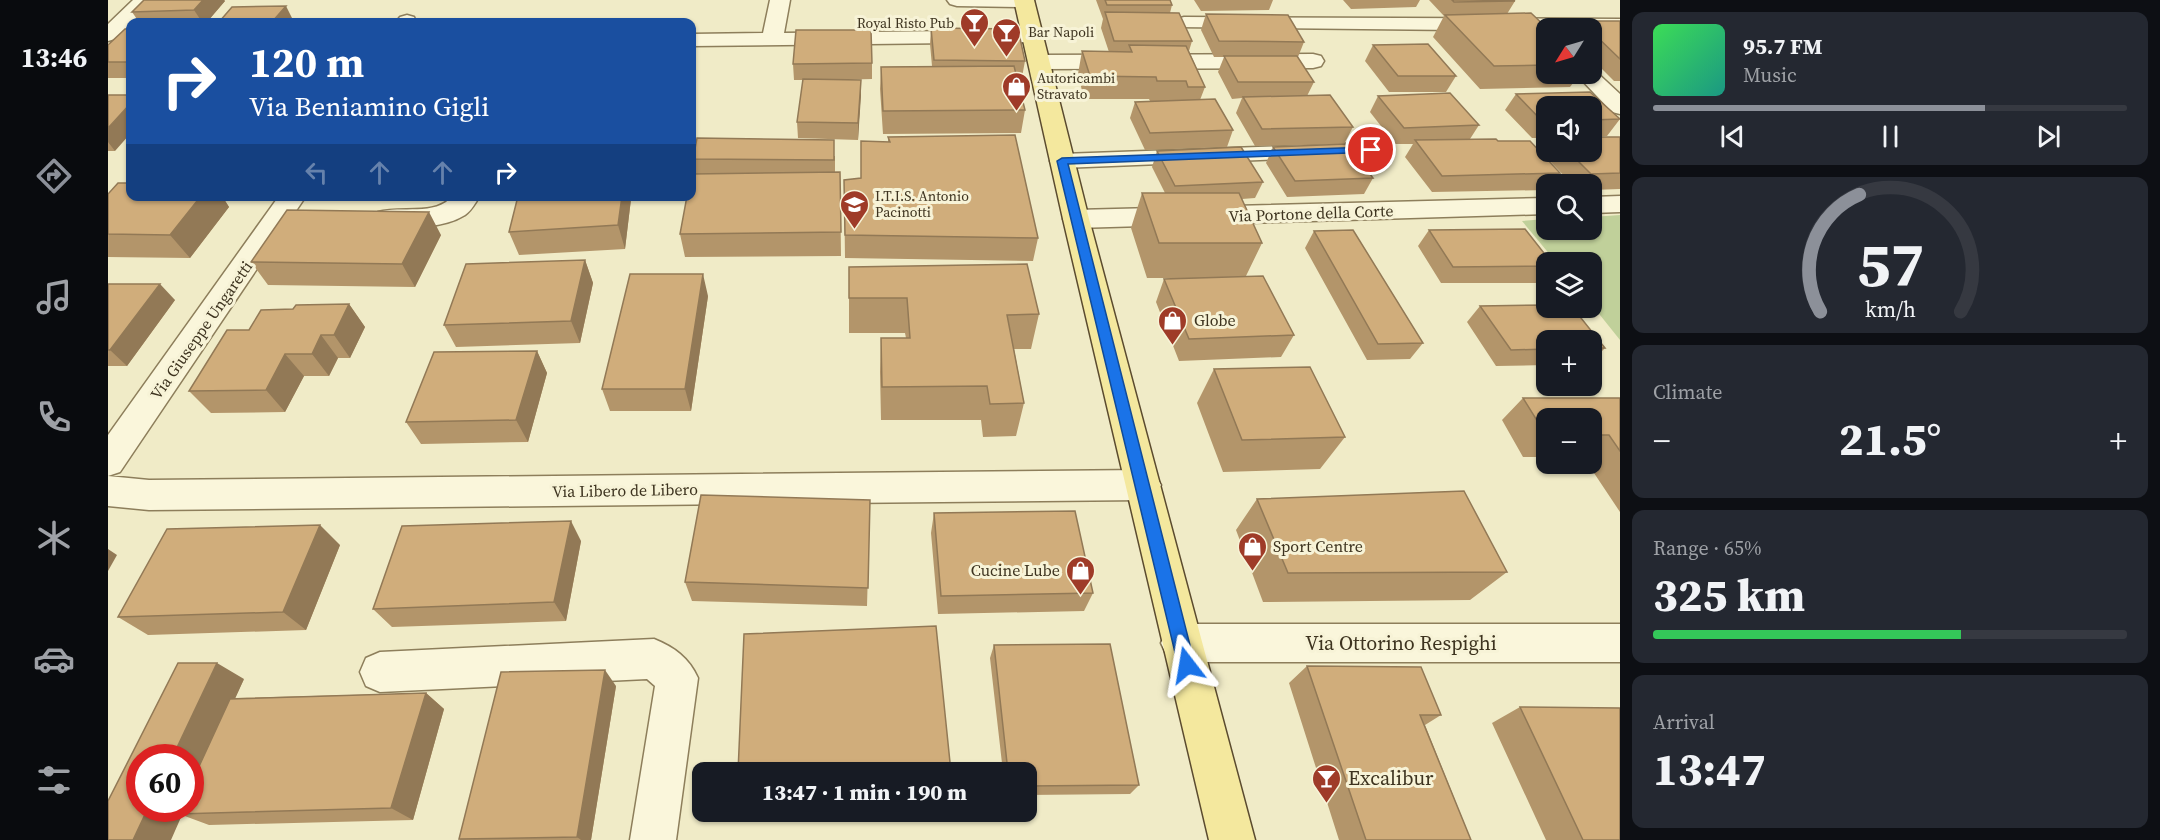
<!DOCTYPE html>
<meta charset="utf-8">
<style>
:root{--surface:#171b24;--page:#242831;--text:#f1f3f6;--muted:#9ea1a6;--line:#363941;--accent:#8c9099}
body{margin:0;font-family:"Source Serif 4",serif;background:var(--page);color:var(--text);height:100vh;display:flex;flex-direction:column;font-size:22px;white-space:nowrap}
*{box-sizing:border-box;margin:0}
p{font-size:20px;color:var(--muted)}
.icon{flex:none;width:33px;height:33px;fill:none;stroke:currentColor;stroke-width:2;stroke-linecap:round;stroke-linejoin:round}
.map{position:relative;flex:1;overflow:hidden}
.sheet{display:flex;flex-direction:column;gap:12px;padding:12px;background:#0d0f14;width:540px}
.sheet>*{flex:none}
.hud{position:absolute;left:18px;top:18px;width:570px;height:183px;border-radius:12px;box-shadow:0 2px 4px #0004;background:#1a4fa0;color:#fff;overflow:hidden}
.needle{width:39px;rotate:233deg}
.buttons{position:absolute;left:1428px;top:18px;display:grid;gap:12px}
.buttons a{display:grid;place-items:center;width:66px;height:66px;border-radius:12px;background:var(--surface);box-shadow:0 2px 4px #0004;font-size:30px}
.speed{position:absolute;left:18px;top:744px;display:flex;gap:12px;font-size:30px;font-weight:700;text-align:center}
.speed>*{display:grid;place-content:center;width:78px;height:78px;border-radius:50%;background:var(--surface);box-shadow:0 2px 4px #0004;line-height:1}
.speed .limit{border:9px solid #d22;background:#fff;color:#111}
.pin{position:absolute;display:grid;place-items:center;width:51px;height:51px;color:#fff;margin:-26px;border:3px solid #fff;border-radius:50%;box-shadow:0 2px 6px #0007}
.me{position:absolute;width:66px;margin:-33px;rotate:346deg;stroke-linejoin:round;filter:drop-shadow(0 0 4px #0008)}
.turn{display:flex;align-items:center;gap:21px;height:126px;padding:0 24px;font-size:27px}
.turn .icon{width:78px;height:78px;stroke-width:2.5}
.turn b{display:block;font-size:42px;line-height:51px}
.lanes{display:flex;align-items:center;height:57px;padding:0 24px;background:#0003;justify-content:center;gap:30px;direction:ltr}
.lanes .off{opacity:.35}
.big{font-size:45px;font-weight:800;line-height:1.1}
.sheet .tile{flex:1;display:flex;flex-direction:column;justify-content:center;gap:9px;min-width:0;padding:0 21px;border-radius:12px;background:var(--page)}
.sheet .dial{align-items:center;gap:0}
.dial svg{height:156px;overflow:visible;fill:none;stroke:var(--line);stroke-width:7;stroke-linecap:round;text-anchor:middle}
.dial text{fill:var(--text);stroke:none}
.song{display:flex;align-items:center;gap:18px}
.cover{width:72px;height:72px;border-radius:9px;background:linear-gradient(135deg,hsl(130 70% 55%),hsl(170 70% 35%))}
.played{height:6px;border-radius:3px;background:linear-gradient(90deg,var(--accent) 70%,var(--line) 70%)}
.keys{display:flex;justify-content:space-around;direction:ltr}
.heat{display:flex;justify-content:space-between;align-items:center;font-size:33px;direction:ltr}
.charge{height:9px;border-radius:4px;background:linear-gradient(90deg,#34c759 65%,var(--line) 0)}
.trip{position:absolute;left:584px;top:762px;width:345px;height:60px;border-radius:12px;background:var(--surface);box-shadow:0 2px 4px #0004;font-weight:800;line-height:60px;text-align:center}
main{display:flex;flex:1;min-height:0}
.tab-bar{display:flex;flex-direction:column;width:108px;justify-content:space-around;align-items:center;background:#090b0e;color:var(--muted)}
.tab-bar .icon{width:42px;height:42px}
.tab-bar .current{color:var(--accent)}
.tab-bar b{font-size:27px;color:var(--text)}
.map>svg:first-child{display:block}
.green{fill:#c0d09a}
.lines{fill:none;stroke-linecap:round;stroke-linejoin:round}
.minor-casing{stroke:#8d7e5b;stroke-width:3}
.major-casing{stroke:#5b4b2f;stroke-width:3}
.minor{fill:#faf6db;fill-rule:evenodd}
.major{fill:#f4e89e;fill-rule:evenodd}
.wall{fill:#b3956a}
.shaded-wall{fill:#927956}
.building{fill:#d0ad7b;stroke:#927956;stroke-width:1.5}
.route{fill:#1a73e8;stroke:#114b97;stroke-width:1.5}
.labels{text-anchor:middle;dominant-baseline:central;stroke-width:6;stroke-linejoin:round;paint-order:stroke}
.far-poi-label{font-size:14px;fill:#3d331f;stroke:#f7f3d7;text-anchor:start}
.street-label{font-size:16px;fill:#3d331f;stroke:#f7f3d7}
.poi-label{font-size:16px;fill:#3d331f;stroke:#f7f3d7;text-anchor:start}
.near-street-label{font-size:20px;fill:#3d331f;stroke:#f7f3d7}
.near-poi-label{font-size:20px;fill:#3d331f;stroke:#f7f3d7;text-anchor:start}
</style>
<main>
<nav class="tab-bar">
<b>13:46</b>
<svg class="icon current" aria-label="directions" viewBox="0 0 24 24"><path d="M12 3l9 9-9 9-9-9zM9 14v-3h6M13 9l2 2-2 2"/></svg>
<svg class="icon" aria-label="music" viewBox="0 0 24 24"><path d="M9 18V5l10-2v13"/><circle cx="6" cy="18" r="3"/><circle cx="16" cy="16" r="3"/></svg>
<svg class="icon" aria-label="phone" viewBox="0 0 24 24"><path d="M5 4h4l2 5-3 2q2 4 5 5l2-3 5 2v4C11 20 4 13 5 4z"/></svg>
<svg class="icon" aria-label="climate" viewBox="0 0 24 24"><path d="M12 3v18M4 7l16 10M4 17L20 7"/></svg>
<svg class="icon" aria-label="car" viewBox="0 0 24 24"><path d="M5 17H2v-5l4-1 3-4h7l3 4 3 1v5h-3M9 17h6M6 11h13"/><circle cx="7" cy="17" r="2"/><circle cx="17" cy="17" r="2"/></svg>
<svg class="icon" aria-label="filters" viewBox="0 0 24 24"><path d="M4 7h16M4 17h16"/><circle cx="9" cy="7" r="2"/><circle cx="15" cy="17" r="2"/></svg>
</nav>
<div class="map">
<svg width="1512" height="840" viewBox="0 0 1512 840">
<rect width="100%" height="100%" fill="#f0ebc7"/>
<path class="green" d="M1512,215v125l-28,-35v-43h-36l-34,-41 24,-2v11h46v-13z"/>
<g class="lines">
<defs>
<path id="minor" d="M25,0h22l-40,39 -7,2v-17z
M662,0h20l-6,33 250,-3 7,2 4,4 -4,4 -7,2 -342,4v-12l71,-1z
M839,0h86l1,1 -3,4 -7,2 -67,-1 -7,-2z
M299,15l7,2 2,5h-20l4,-5z
M1076,17l436,2v12h-28v-3h-46v3l-369,-4 -3,-4 3,-4z
M1205,54l8,2 3,5 -3,5 -8,2 -273,1 -8,-2 -3,-5 3,-5 8,-2z
M1484,68l28,26v20l-8,-2 -36,-38h16z
M1263,143l9,2 3,5 -3,5 -318,13 -9,-2 -3,-5 3,-5 9,-2z
M171,196h27l-186,276 -12,4v-41z
M345,196h27c-5,7 -8,14 -15,19 -22,14 -63,15 -87,9l-4,-6 4,-6c24,-7 56,5 75,-16z
M1512,196v16l-28,1v-16z
M1438,198v16l-470,14 -9,-3 -4,-6 4,-6 9,-3z
M1035,470l12,5 6,10 -6,10 -12,5 -994,10 -41,-4v-30l41,4z
M1073,624h439v38h-439l-14,-6 -6,-13 6,-13z
M546,639c20,8 35,19 44,39l-22,162h-46l25,-154 -8,-7 -267,13 -14,-6 -6,-14 6,-14 14,-6z"/>
<path id="major" d="M906,0h20l55,219 166,621h-46l-146,-621z"/>
</defs>
<use href="#minor" class="minor-casing"/>
<use href="#major" class="major-casing"/>
<use href="#minor" class="minor"/>
<use href="#major" class="major"/>
</g>
<path class="wall" d="M36,0h80l1,1 -18,21h-68l-7,-10z
M988,0h74l2,5 -2,8 22,28 -3,10 16,36 -5,13 33,30 -6,17 -82,3 -15,-32 5,-16 15,-1 -1,-2h-65l-6,-25 4,-23 27,1 -8,-24 2,-9z
M1086,0h79l-4,10 -68,1z
M1235,0h77l-4,7 -65,2z
M1321,0h84l2,1 -8,13 39,14v46h34l-10,13 -90,2 -47,-52 11,-21z
M1098,14l98,28 -6,15 16,25 -7,14 46,31 -9,17 -89,2 -19,-33 6,-15 -10,1 -14,-27 6,-15h-10l-13,-27z
M1471,21h41v60h-6l-22,-22v-31h-18z
M823,28l94,33 -3,16h-5l8,33 -4,23 -138,1 -3,-45 1,-22 51,-1 -2,-22z
M22,29v49h-22v-33z
M1265,45l83,31 -10,16h-57l-24,-31z
M764,63v16l-39,1h28l-3,60 -60,-2 -1,-16 6,-42h-9l-1,-16z
M1482,92l30,27 -13,17h-15v-30h-46v32h-14l-27,-28 11,-16z
M0,95l7,56h-7z
M1270,96l101,29 -9,14 28,2 62,32 -9,11h-5v6l-114,2 -27,-35 8,-13h-18l-25,-32z
M780,137l150,101 -5,23 -188,-3 -1,-78 17,-2 27,-36z
M1512,137v52l-28,1v-6h-20l-28,-29 2,-4 46,1z
M1165,147l100,31 -9,16 -77,3 -21,-34z
M1049,151l106,31 -8,16 -13,1 20,44 -16,33 48,59 -13,22 -102,4 -23,-59 8,-23 38,-1h-55l-16,-50 11,-35h23l-13,-26z
M727,156v16h5l1,84 -156,1 -5,-23 16,-60 -3,-15z
M0,194l22,2h92l7,11 -39,51 -82,-1z
M523,199l-6,50 -106,6 -10,-23z
M1321,230l117,32v12l-6,9h-99l-23,-37z
M1206,231l109,112 -13,16 -43,1 -62,-112z
M333,235l-26,52 -147,-2 -17,-23z
M477,260l8,23 -13,60 -124,4 -12,-22z
M919,264l12,50 -8,35h-17l10,54 -8,33 -33,1 -2,-17h-100l-1,-48 1,-34h25l-1,-5h-56v-35z
M0,284l67,16 -48,66h-19z
M600,296l-17,115h-81l-8,-22z
M241,304l16,23 -15,31h-12l-9,18h-25l-19,36 -74,1 -22,-22 60,-61 44,-21z
M1438,305v3h27l32,40 -13,13v-21h-46v25l-50,1 -29,-44 13,-16z
M429,351l10,22 -19,69 -107,2 -15,-22z
M1106,369l131,68 -25,32 -97,3 -26,-69z
M1415,398h97v114l-32,-48h4v-46h-46v39h-23l-21,-37z
M1149,499l250,73 -37,28 -207,2 -27,-72z
M762,500l-3,106 -175,-5 -7,-19z
M826,513l159,80 -9,18 -146,3 -7,-81z
M473,541l-15,80 -174,6 -19,-18z
M232,545l-34,85 -158,5 -30,-18z
M886,645l145,140 -9,9 -104,1v-23h-23l-13,-114z
M1199,666l134,49 -16,10 46,115h-132l-50,-157z
M136,679l-9,19 191,-5 18,16 -31,111 -204,5 -27,-10 -74,25z
M508,686l-25,154h-131l-1,-1z
M1412,707l100,133h-74l-54,-117z
M632,812h208v1l-203,9z"/>
<path class="shaded-wall" d="M95,0h21l1,1 -18,21h-5l-8,-12z
M178,6l8,16h-22z
M753,80v16l-3,44v-17z
M22,104v30l-15,17 -7,-9v-14z
M93,196h21l7,11 -39,51 -20,-23z
M514,196h9v3l-6,50 -7,-24z
M321,212l12,23 -26,52 -13,-23z
M477,260l8,23 -13,60 -9,-22z
M595,274l5,22 -17,115 -6,-22z
M52,284l15,16 -48,66 -17,-16z
M241,304l16,23 -15,31 -16,-23z
M213,335l17,23 -9,18 -17,-22z
M429,351l10,22 -19,69 -12,-22z
M177,354l19,22 -19,36 -19,-22z
M463,521l10,20 -15,80 -12,-19z
M212,525l20,20 -34,85 -23,-18z
M0,549l9,6 -9,16z
M109,663l27,16 -54,119v-40h-18z
M497,670l11,16 -25,154h-10l-4,-3z
M318,693l18,16 -31,111 -22,-12z
M40,808h38l-8,6 4,1 -11,25h-38z"/>
<path class="building" d="M36,0h59l-9,10 -62,2z
M997,0h65l2,5h-65z
M1344,0h61l2,1 -61,1z
M178,6l-14,16h-53l13,-15z
M997,12l74,1 13,28h-78z
M1423,13l16,15 -1,37 -52,1 -49,-51z
M1098,14l82,1 16,27 -85,-1z
M1471,21h41v38l-28,-27v-4h-4z
M823,28l87,1 7,32 -91,-1z
M17,29h5v33h-22v-17z
M688,30h75l1,33 -79,1z
M1320,44l28,32h-58l-25,-31z
M1021,45l57,1 19,41h-17l-2,-6h-29l-1,-4 -66,-1 -8,-25 50,1z
M1116,56h73l17,26h-76z
M906,66l11,44 -142,1 -2,-44z
M695,79l58,1 -3,43 -61,-1z
M1482,92l30,27 -28,1v-14h-46v16h-3l-27,-28z
M1342,93l29,32 -75,3 -26,-32z
M0,95h22v9l-22,24z
M1222,95l23,32 -91,2 -19,-32z
M1107,99l18,31 -83,3 -15,-31z
M907,135l23,103 -193,-3 -1,-55 17,-2v-37l29,1 -2,-5z
M1484,137h28v36l-29,1 -22,-22h23z
M589,138l137,2v20l-141,-1z
M1388,139l2,2h32l30,32 -118,3 -27,-36z
M1240,144l25,34 -78,3 -22,-34z
M1133,147l22,35 -88,4 -18,-35z
M732,172l1,60 -161,2 7,-38h5v-22z
M10,183h12v13h71l-31,39 -62,-1v-40z
M1034,193h97l23,50h-103z
M410,196h104l-4,29 -109,7z
M179,210l142,2 -27,52 -151,-2z
M1417,229l26,33h-5v4l-93,1 -24,-37z
M1245,230l70,113 -45,1 -64,-113z
M477,260l-14,61 -127,4 22,-61z
M919,264l12,50 -32,1 17,88 -34,1 -3,-18 -105,1 -1,-49h29l-3,-40h-58v-31z
M522,274h73l-18,115h-83z
M1155,276l31,59 -105,4 -25,-60z
M0,284h52l-50,66h-2z
M241,304l-15,31h-13l-9,19h-27l-19,36 -77,1 38,-61h22l12,-20 32,-1 3,-4z
M1438,305v3h27l32,40h-13v-8h-46v9l-35,1 -31,-44z
M429,351l-21,69 -110,2 28,-70z
M1202,367l35,70 -103,3 -28,-71z
M1415,398h97v53l-11,-16h-17v-17h-46v17z
M1356,491l43,81 -219,1 -31,-74z
M593,495l169,5 -2,88 -183,-6z
M967,511l18,82 -152,3 -7,-83z
M463,521l-17,81 -181,7 29,-83z
M212,525l-37,87 -165,5 49,-88z
M828,626l15,146h-213l6,-138z
M1002,644l29,141 -113,1v-14h-18l-14,-127z
M70,663h39l-45,95h-32v50h8l-15,32h-25v-39z
M1199,666l114,1 20,48h-21l51,125h-105z
M497,670l-28,167 -118,2 42,-167z
M318,693l-35,115 -213,6 3,-6h9v-22l40,-87z
M1412,707l100,1v132h-37z"/>
<path class="route" d="M1263,147l4,1v4l-307,12 127,501 -2,6 -6,2 -6,-2 -3,-6 -121,-504 5,-3z"/>
<defs>
<symbol id="bar-pin" viewBox="-11 -11 22 30"><path d="M0 17L-7.5 6A9.5 9.5 0 1 1 7.5 6Z" fill="#9f3b28" stroke="#f7f3d7"/><path d="M-6-5H6L.8 .8V4.5H3.5V6h-7V4.5H-.8V.8Z" fill="#fff"/></symbol>
<symbol id="shop-pin" viewBox="-11 -11 22 30"><path d="M0 17L-7.5 6A9.5 9.5 0 1 1 7.5 6Z" fill="#9f3b28" stroke="#f7f3d7"/><path d="M-5-2.5h2.3a2.7 3.5 0 0 1 5.4 0H5L5.5 6h-11ZM-1.5-2.5h3a1.5 2.3 0 0 0-3 0Z" fill="#fff"/></symbol>
<symbol id="university-pin" viewBox="-11 -11 22 30"><path d="M0 17L-7.5 6A9.5 9.5 0 1 1 7.5 6Z" fill="#9f3b28" stroke="#f7f3d7"/><path d="M0-5L7-2L0 1L-7-2ZM-4 1L0 2.5L4 1V4Q0 6-4 4Z" fill="#fff"/></symbol>
</defs>
<g fill-rule="evenodd">
<use href="#bar-pin" x="850" y="6" width="33" height="45"/>
<use href="#bar-pin" x="882" y="16" width="33" height="45"/>
<use href="#shop-pin" x="892" y="70" width="33" height="45"/>
<use href="#university-pin" x="730" y="188" width="33" height="45"/>
<use href="#shop-pin" x="1048" y="304" width="33" height="45"/>
<use href="#shop-pin" x="1128" y="530" width="33" height="45"/>
<use href="#shop-pin" x="956" y="554" width="33" height="45"/>
<use href="#bar-pin" x="1202" y="762" width="33" height="45"/>
</g>
<g class="labels">
<g class="far-poi-label">
<text x="846" y="23" text-anchor="end">Royal Risto Pub</text>
<text x="920" y="32">Bar Napoli</text>
<text x="929" y="78">Autoricambi<tspan x="929" dy="16">Stravato</tspan></text>
<text x="767" y="196">I.T.I.S. Antonio<tspan x="767" dy="16">Pacinotti</tspan></text>
</g>
<g class="street-label">
<text transform="translate(1203 213) rotate(-2)">Via Portone della Corte</text>
<text transform="translate(93 330) rotate(-55)">Via Giuseppe Ungaretti</text>
<text transform="translate(517 490) rotate(-1)">Via Libero de Libero</text>
</g>
<g class="poi-label">
<text x="1086" y="320">Globe</text>
<text x="1165" y="546">Sport Centre</text>
<text x="952" y="570" text-anchor="end">Cucine Lube</text>
</g>
<g class="near-street-label">
<text x="1293" y="643">Via Ottorino Respighi</text>
</g>
<g class="near-poi-label">
<text x="1240" y="778">Excalibur</text>
</g>
</g>
</svg>
<div class="buttons">
<a><svg class="needle" viewBox="-14 -14 28 28"><path d="M0-13l5 13h-10z" fill="#e53935"/><path d="M0 13l5-13h-10z" fill="#9ea1a6"/></svg></a>
<a><svg class="icon" aria-label="sound" viewBox="0 0 24 24"><path d="M4 9h4l5-4v14l-5-4H4zM17 9q2 3 0 6"/></svg></a>
<a><svg class="icon" aria-label="search" viewBox="0 0 24 24"><circle cx="10" cy="10" r="6"/><path d="M15 15l6 6"/></svg></a>
<a><svg class="icon" aria-label="layers" viewBox="0 0 24 24"><path d="M12 4l9 5-9 5-9-5zM3 14l9 5 9-5"/></svg></a>
<a>+</a>
<a>−</a>
</div>
<div class="speed"><div class="limit">60</div></div>
<div class="pin" style="left:1263px;top:150px;background:#d93025"><svg class="icon" aria-label="arrive" viewBox="0 0 24 24"><path d="M6 21V4h12l-3 4 3 4H6"/></svg></div>
<svg class="me" style="left:1079px;top:665px" viewBox="-20 -20 40 40"><path d="M0-17L14 15 0 8-14 15z" fill="#1a73e8" stroke="#fff" stroke-width="4"/></svg>
<div class="trip">13:47 · 1 min · 190 m</div>
<div class="hud">
<div class="turn"><svg class="icon" aria-label="right" viewBox="0 0 24 24"><path d="M7 20v-9h11M14 6l5 5-5 5"/></svg><div><b>120 m</b>Via Beniamino Gigli</div></div>
<div class="lanes"><svg class="icon off" aria-label="left" viewBox="0 0 24 24"><path d="M17 20v-9H6M10 6l-5 5 5 5"/></svg><svg class="icon off" aria-label="ahead" viewBox="0 0 24 24"><path d="M12 20V5M6 11l6-6 6 6"/></svg><svg class="icon off" aria-label="ahead" viewBox="0 0 24 24"><path d="M12 20V5M6 11l6-6 6 6"/></svg><svg class="icon" aria-label="right" viewBox="0 0 24 24"><path d="M7 20v-9h11M14 6l5 5-5 5"/></svg></div>
</div>
</div>
<section class="sheet">
<div class="tile">
<div class="song"><i class="cover"></i><div><b>95.7 FM</b><p>Music</p></div></div>
<div class="played"></div>
<div class="keys"><svg class="icon" aria-label="previous" viewBox="0 0 24 24"><path d="M18 5L8 12l10 7zM5 5v14"/></svg><svg class="icon" aria-label="pause" viewBox="0 0 24 24"><path d="M8 5v14M16 5v14"/></svg><svg class="icon" aria-label="next" viewBox="0 0 24 24"><path d="M6 5l10 7-10 7zM19 5v14"/></svg></div>
</div>
<div class="tile dial"><svg viewBox="0 0 100 80">
<path d="M14 69A42 42 0 1 1 86 69"/>
<path d="M14 69A42 42 0 0 1 34 9" stroke="#8c9099"/>
<text x="50" y="56" font-size="32" font-weight="700">57</text>
<text x="50" y="72" font-size="11">km/h</text>
</svg></div>
<div class="tile"><p>Climate</p>
<div class="heat"><a>−</a><b class="big">21.5°</b><a>+</a></div>
</div>
<div class="tile"><p>Range · 65%</p><b class="big">325 km</b><div class="charge"></div></div>
<div class="tile"><p>Arrival</p><b class="big">13:47</b></div>
</section>
</main>
